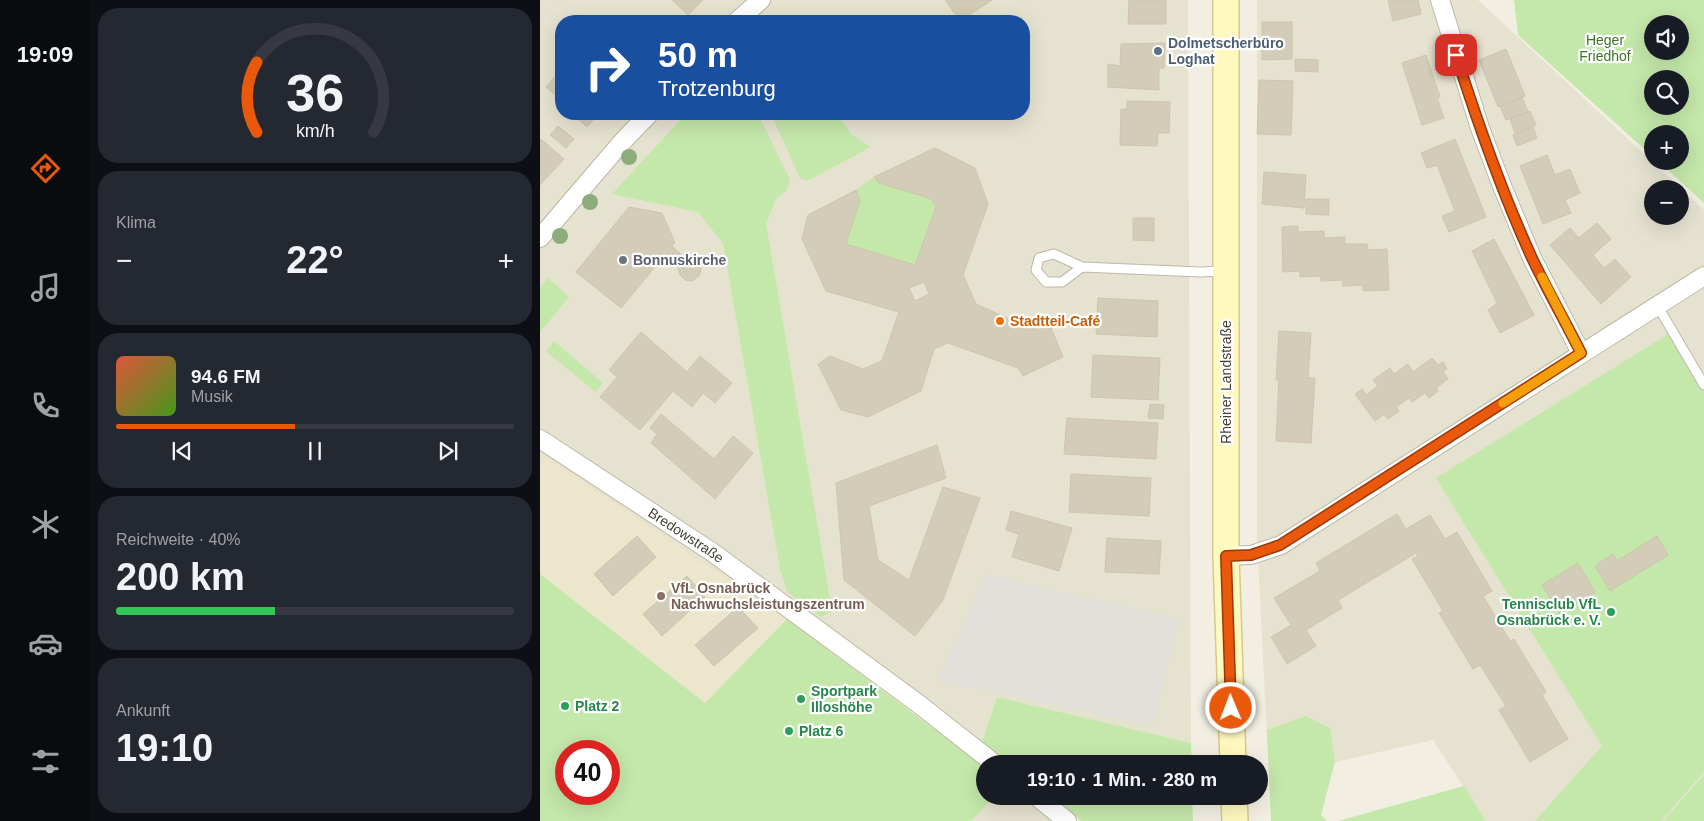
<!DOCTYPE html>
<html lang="de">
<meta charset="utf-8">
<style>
:root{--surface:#171b24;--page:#242831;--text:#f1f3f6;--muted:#9ea1a6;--line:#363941;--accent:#ea580c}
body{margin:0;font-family:Arial,sans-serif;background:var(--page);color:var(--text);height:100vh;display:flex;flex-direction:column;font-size:19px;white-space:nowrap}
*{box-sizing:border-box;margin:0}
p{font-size:16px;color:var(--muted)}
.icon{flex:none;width:28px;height:28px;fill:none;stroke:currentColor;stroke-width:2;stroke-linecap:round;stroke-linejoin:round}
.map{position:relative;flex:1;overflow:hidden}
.side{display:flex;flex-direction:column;gap:8px;padding:8px;background:#0d0f14;width:450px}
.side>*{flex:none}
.hud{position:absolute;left:15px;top:15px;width:475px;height:105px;border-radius:20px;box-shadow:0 5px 20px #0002;background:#1a4fa0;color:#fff;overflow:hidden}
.fabs{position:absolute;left:1104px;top:15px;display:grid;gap:10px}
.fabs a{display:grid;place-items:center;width:45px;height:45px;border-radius:50%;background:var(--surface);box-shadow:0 5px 20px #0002;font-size:25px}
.speed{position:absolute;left:15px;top:740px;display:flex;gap:10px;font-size:25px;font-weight:700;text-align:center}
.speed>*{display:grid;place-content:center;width:65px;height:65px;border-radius:50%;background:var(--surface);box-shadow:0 5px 20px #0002;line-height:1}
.speed .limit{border:8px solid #d22;background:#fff;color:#111}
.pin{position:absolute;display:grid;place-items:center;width:42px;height:42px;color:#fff;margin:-21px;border-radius:10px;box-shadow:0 2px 8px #0006}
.me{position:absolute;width:55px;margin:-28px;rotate:359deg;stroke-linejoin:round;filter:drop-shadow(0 0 4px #0008)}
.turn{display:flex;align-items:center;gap:18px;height:105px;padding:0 20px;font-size:22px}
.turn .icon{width:65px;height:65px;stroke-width:2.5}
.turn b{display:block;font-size:35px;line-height:42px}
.big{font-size:38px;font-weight:800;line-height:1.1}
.side .widget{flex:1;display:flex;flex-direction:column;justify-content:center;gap:8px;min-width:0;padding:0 18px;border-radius:20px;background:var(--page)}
.side .dial{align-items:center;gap:0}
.dial svg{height:130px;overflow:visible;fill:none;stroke:var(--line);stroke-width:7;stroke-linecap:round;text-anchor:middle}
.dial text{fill:var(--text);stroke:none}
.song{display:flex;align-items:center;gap:15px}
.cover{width:60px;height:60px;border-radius:8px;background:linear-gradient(135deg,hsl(10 70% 55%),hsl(100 70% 35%))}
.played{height:5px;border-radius:2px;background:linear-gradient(90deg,var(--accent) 45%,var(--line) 45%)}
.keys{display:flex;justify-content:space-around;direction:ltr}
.heat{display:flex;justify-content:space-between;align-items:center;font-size:28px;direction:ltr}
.charge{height:8px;border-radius:4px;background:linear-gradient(90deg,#34c759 40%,var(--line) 0)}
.trip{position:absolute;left:436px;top:755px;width:292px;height:50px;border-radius:25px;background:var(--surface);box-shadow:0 5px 20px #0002;font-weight:800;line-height:50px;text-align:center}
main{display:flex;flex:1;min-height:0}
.dock{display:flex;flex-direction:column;width:90px;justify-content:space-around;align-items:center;background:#090b0e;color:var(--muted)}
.dock .icon{width:35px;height:35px}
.dock .current{color:var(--accent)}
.dock b{font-size:22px;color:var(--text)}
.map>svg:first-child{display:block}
.residential{fill:#e6e2d0;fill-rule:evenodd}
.education{fill:#ebe6cc}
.green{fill:#c4e7aa;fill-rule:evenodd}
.parking{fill:#e2e0db}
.building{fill:#d3ccb8;stroke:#cec5ab;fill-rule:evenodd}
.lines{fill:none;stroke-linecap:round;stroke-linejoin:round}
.lane-casing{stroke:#bdb8a5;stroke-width:11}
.street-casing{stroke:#bdb8a5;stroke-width:20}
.secondary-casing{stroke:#d3ca91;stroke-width:28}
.lane{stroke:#fff;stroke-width:9}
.street{stroke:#fff;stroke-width:18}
.secondary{stroke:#fff8bf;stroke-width:25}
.tree{fill:#8dac7b}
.route-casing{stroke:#983908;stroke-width:12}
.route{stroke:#ea580c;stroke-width:9}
.slow{stroke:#f59e0b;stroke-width:9}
.service-dot{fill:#5c6f8a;stroke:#fff;stroke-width:2}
.worship-dot{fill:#6b7280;stroke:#fff;stroke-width:2}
.food-dot{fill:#e8710a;stroke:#fff;stroke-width:2}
.education-dot{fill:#8d6e63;stroke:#fff;stroke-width:2}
.leisure-dot{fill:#2e9e5b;stroke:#fff;stroke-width:2}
.labels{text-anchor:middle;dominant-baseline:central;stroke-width:4.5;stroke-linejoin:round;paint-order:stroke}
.park-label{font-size:14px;fill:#3a7526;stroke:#fff}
.service-label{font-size:14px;font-weight:bold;fill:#4e5e75;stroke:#fff;text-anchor:start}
.worship-label{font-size:14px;font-weight:bold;fill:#5b616d;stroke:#fff;text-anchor:start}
.food-label{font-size:14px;font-weight:bold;fill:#c56008;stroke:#fff;text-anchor:start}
.street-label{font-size:14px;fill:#433f33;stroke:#fff}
.education-label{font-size:14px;font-weight:bold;fill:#785e54;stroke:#fff;text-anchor:start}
.leisure-label{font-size:14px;font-weight:bold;fill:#27864d;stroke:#fff;text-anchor:start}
</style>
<main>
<nav class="dock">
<b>19:09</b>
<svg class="icon current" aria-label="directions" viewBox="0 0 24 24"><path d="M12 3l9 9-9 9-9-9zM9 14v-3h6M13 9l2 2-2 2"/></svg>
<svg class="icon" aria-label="music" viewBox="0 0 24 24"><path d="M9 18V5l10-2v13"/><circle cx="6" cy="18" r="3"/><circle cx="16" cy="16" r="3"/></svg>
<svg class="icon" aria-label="phone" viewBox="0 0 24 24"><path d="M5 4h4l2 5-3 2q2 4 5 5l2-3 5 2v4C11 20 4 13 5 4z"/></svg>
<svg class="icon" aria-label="climate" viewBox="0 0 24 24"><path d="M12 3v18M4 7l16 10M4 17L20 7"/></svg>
<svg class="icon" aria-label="car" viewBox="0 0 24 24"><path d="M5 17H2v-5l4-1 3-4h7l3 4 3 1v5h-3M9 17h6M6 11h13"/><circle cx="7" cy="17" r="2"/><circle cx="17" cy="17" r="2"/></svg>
<svg class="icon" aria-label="filters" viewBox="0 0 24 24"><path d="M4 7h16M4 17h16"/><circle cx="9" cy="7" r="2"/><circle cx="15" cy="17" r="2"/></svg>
</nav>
<section class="side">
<div class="widget dial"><svg viewBox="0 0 100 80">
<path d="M14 69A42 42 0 1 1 86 69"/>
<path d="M14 69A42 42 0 0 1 14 26" stroke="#ea580c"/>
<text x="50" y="56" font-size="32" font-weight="700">36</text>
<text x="50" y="72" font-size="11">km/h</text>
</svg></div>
<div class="widget"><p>Klima</p>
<div class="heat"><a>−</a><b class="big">22°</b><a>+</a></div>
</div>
<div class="widget">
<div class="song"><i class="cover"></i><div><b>94.6 FM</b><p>Musik</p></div></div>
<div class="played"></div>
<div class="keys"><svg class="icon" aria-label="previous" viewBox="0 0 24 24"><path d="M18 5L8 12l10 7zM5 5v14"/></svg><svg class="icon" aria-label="pause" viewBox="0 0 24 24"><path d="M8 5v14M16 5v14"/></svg><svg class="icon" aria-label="next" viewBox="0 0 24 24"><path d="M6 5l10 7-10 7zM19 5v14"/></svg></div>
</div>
<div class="widget"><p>Reichweite · 40%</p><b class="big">200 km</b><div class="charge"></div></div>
<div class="widget"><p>Ankunft</p><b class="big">19:10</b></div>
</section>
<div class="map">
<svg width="1164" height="821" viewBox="0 0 1164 821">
<rect width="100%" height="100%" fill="#f2efe2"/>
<path class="residential" d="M0,0h648l3,743 -194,-46 -15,45 -183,-135 -94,96 -165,-129zM21,21h463v93h-463z
M717,0h221l226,210v611h-218l-53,-81 -164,37 -12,-239zM1112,189h28v27h-28z
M455,796h28l32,25h-84z"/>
<path class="education" d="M7,458l240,161 -82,84 -165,-129v-110z"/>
<path class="green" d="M974,0h190v203l-46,-42h22v-27h-28v22l-134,-121zM1112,24h28v27h-28zM1112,79h28v27h-28z
M146,114h72l32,66 -3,10 -11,9 -10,24 66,388 -11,6 -34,-25 -7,-24 -57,-325 -25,-31 -86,-18z
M231,114h66l15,21 19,12 -64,34 -7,-3z
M334,177l5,6 53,16 4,8 -21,58 -69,-21 10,-54z
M8,278l21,19 -29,35v-44z
M1130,333l34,59v380l-43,49h-126l67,-75 -166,-268z
M14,341l49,42 -8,9 -49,-41z
M0,574l165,129 82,-84 198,148v29h10l-24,25h-431zM26,751h43v43h-43z
M457,697l194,46 1,21h-183l-27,-22z
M766,716l24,12 5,34 -14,53 6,6h-56l-4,-91z
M1164,775v46h-41z
M924,786l22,35h-148z
M510,796h142l1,25h-112z"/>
<path class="parking" d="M447,575l192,44 -26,106 -216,-45z"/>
<path class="building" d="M132,0h31l-15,15z
M405,0h47l-32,21z
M589,0h37v24h-38z
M848,0h30l3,14 -28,7z
M325,17l3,4h-10z
M722,22h30v37l-30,1z
M625,43l-1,25h-5v22l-51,-3v-23l12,2 1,-22z
M966,49l19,47 -27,11 -19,-47z
M886,55l14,42 -3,1 7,20 -22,7 -20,-62z
M755,59l23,1v12l-23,-1z
M18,73l3,3v24l-15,-13z
M719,80l34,1 -2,54 -34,-1z
M982,97l6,15 -22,8 -6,-14z
M587,101l43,1 -1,31h-11l-1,13 -37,-1 1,-36h6z
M990,111l6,14 -21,8 -5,-14z
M32,114h26l-11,13z
M18,126l16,13 -8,9 -16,-13z
M993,127l4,11 -20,8 -4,-11z
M1,139l23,20 -24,26v-45z
M915,139l31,78 -37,15 -7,-16 13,-5 -18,-46 -10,3 -6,-15z
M395,148l40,20 13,36 -25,71 13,29 51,23 20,-9 16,39 -40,19 -5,-8 -70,-25 -14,6 -13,42 -53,26 -27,-7 -23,-46 12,-8 33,13 19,-8 17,-49 -73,-21 -24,-52 6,-24 48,-25 4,10 -14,44 69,21 21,-58 -4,-8 -53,-16 -5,-6zM384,282l5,12 -14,7 -6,-13z
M1007,155l8,20 15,-6 10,24 -15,7 6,13 -28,11 -23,-58z
M724,172l42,3 -2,33 -42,-4z
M766,199h23v16l-23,-1z
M89,207l33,6 13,30 -3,3 13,12 3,-2 6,1 6,6 1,6 -2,7 -7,5 -7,-1 -5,-5 -2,-7 -14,-12 -43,52 -45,-36z
M593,218h21v23l-21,-1z
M1057,223l14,16 -18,16 11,13 11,-9 16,18 -30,27 -51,-59 20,-17 9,10z
M758,226v6l26,-1v7l21,-1v7h22l1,6 19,-1 2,41 -26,1v-6l-20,1v-6l-22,1v-5l-21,1v-6l-17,1 -1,-45z
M954,239l40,76 -34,18 -12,-23 9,-7 -25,-52z
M558,298l60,3 -1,36 -61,-3z
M739,331l32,2 -3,45h7l-4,65 -35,-2 3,-61h-3z
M101,332l46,40 13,-16 32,27 -17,20 -12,-10 -11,14 -19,-16 -33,39 -40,-33 17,-20 -8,-7z
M553,355l67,3 -2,42 -67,-3z
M892,358l6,7 5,-3 4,7 -4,3 5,7 -12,9 2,3 -9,7 -4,-5 -13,9 -3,-4 -13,9 3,4 -11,8 -4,-5 -9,7 -20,-27 7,-5 4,6 12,-9 -5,-6 17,-12 4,6 14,-10 5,8z
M610,404l14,1 -1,14 -15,-1z
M121,414l53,45 19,-23 20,17 -38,46 -64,-56 6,-9 -7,-6z
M527,418l91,5 -2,36 -92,-5z
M397,445l9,33 -77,28 9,54 31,20 34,-93 37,11 -37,102 -28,36 -71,-56 -8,-97z
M531,474l80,4 -2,38 -80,-4z
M471,511l61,17 -13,43 -47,-14 7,-23 -13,-4z
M857,514l9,15 24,-14 15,24 12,-7 35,59 -9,5 27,45 4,-2 32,53 -4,3 26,44 -38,23 -31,-52 7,-4 -26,-41 -7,4 -34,-56 4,-2 -31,-52 6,-3 -2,-3 -78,47 4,8 -36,22 10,16 -29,18 -16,-27 20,-12 -17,-27 46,-27 -4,-8z
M97,536l19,21 -43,39 -19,-22z
M1117,536l11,19 -58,36 -15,-25 18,-12 4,7z
M567,538l54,3 -2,33 -54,-2z
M1038,563l17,29 -35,22 -18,-29z
M147,576l18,21 -43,39 -19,-22z
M198,607l20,21 -44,38 -19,-21z"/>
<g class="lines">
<defs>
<path id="lane" d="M542,267l-20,15h-16l-10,-12 3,-12 15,-4 28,13 118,5 26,-1
M1117,305l47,80"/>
<g id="street">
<path d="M900,0l40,128 22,58 30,72 49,95"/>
<path d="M197,21l24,-21"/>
<path d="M0,238l82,-96 27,-28"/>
<path id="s1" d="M0,439l172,113 208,153 75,59"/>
<path d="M686,556l25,-1 30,-10 423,-269"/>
<path d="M496,796l31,25"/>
</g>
<path id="secondary" d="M686,0v556l7,208
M694,796l1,25"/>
</defs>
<use href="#lane" class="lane-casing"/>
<use href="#street" class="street-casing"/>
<use href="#secondary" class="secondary-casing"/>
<use href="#lane" class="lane"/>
<use href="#street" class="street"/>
<use href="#secondary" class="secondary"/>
</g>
<g class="tree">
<circle cx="89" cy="157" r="8"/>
<circle cx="50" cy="202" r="8"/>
<circle cx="20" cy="236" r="8"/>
</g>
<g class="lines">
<defs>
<path id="route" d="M691,708l-5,-152 25,-1 29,-10 301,-192c-16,-32 -34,-63 -49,-95 -30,-65 -54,-134 -76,-203"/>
</defs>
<use href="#route" class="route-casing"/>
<use href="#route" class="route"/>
<path class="slow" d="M963,403l78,-50 -39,-76"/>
</g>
<circle class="service-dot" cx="618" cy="51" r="5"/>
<circle class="worship-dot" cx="83" cy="260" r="5"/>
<circle class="food-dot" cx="460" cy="321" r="5"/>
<circle class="education-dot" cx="121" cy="596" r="5"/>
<g class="leisure-dot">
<circle cx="1071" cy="612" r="5"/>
<circle cx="261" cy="699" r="5"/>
<circle cx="25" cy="706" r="5"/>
<circle cx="249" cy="731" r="5"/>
</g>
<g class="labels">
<g class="park-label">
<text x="1065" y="40">Heger<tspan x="1065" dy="16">Friedhof</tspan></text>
</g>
<g class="service-label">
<text x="628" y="43">Dolmetscherbüro<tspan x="628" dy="16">Loghat</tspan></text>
</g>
<g class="worship-label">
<text x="93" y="260">Bonnuskirche</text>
</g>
<g class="food-label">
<text x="470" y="321">Stadtteil-Café</text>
</g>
<g class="street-label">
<text transform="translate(686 382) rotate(-90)">Rheiner Landstraße</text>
<text stroke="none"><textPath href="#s1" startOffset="175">Bredowstraße</textPath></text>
</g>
<g class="education-label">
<text x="131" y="588">VfL Osnabrück<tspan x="131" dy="16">Nachwuchsleistungszentrum</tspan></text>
</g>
<g class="leisure-label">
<text x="1061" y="604" text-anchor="end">Tennisclub VfL<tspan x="1061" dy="16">Osnabrück e. V.</tspan></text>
<text x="271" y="691">Sportpark<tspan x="271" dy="16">Illoshöhe</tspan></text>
<text x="35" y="706">Platz 2</text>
<text x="259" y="731">Platz 6</text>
</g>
</g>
</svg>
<div class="fabs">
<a><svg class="icon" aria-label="sound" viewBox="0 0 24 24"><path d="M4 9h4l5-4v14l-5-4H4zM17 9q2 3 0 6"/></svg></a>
<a><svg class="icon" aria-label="search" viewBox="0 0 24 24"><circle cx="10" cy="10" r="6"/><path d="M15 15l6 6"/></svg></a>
<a>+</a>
<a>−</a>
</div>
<div class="speed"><div class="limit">40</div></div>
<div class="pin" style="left:916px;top:55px;background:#d93025"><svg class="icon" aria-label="arrive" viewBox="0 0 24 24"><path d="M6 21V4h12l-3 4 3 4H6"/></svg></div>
<svg class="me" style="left:691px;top:708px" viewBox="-20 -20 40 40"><circle r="17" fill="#ea580c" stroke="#fff" stroke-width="3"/><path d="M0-11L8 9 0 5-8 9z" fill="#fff"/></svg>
<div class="trip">19:10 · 1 Min. · 280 m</div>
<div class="hud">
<div class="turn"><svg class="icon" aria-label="right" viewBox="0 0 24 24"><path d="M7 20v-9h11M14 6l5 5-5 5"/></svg><div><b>50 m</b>Trotzenburg</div></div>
</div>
</div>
</main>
